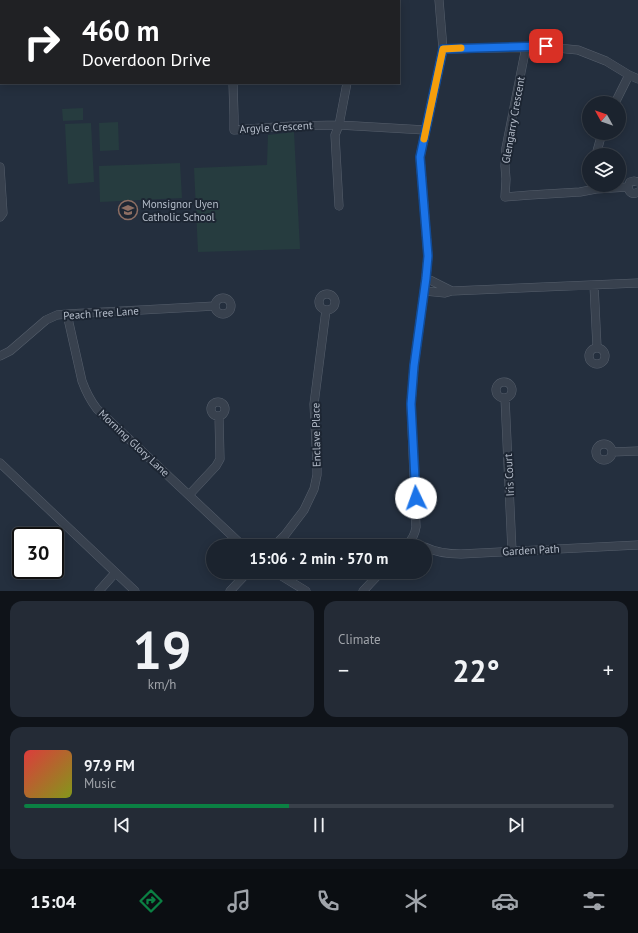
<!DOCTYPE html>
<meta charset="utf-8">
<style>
:root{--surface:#1b232e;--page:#242b36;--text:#f1f3f6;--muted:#a0a4aa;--line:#39404a;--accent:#0b8043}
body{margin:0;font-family:"PT Sans",sans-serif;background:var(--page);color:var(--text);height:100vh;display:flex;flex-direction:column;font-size:15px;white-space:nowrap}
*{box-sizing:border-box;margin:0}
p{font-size:13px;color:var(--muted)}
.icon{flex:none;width:22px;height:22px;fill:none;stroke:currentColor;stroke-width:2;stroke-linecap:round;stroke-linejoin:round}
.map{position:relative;height:591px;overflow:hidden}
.panel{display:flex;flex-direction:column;gap:10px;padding:10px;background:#0f1319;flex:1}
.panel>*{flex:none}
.hud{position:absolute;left:0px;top:0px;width:400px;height:84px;box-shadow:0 2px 10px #0003,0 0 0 1px var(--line);background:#202124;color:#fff;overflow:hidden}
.needle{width:26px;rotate:310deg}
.buttons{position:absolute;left:582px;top:96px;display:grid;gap:8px}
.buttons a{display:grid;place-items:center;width:44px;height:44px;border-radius:50%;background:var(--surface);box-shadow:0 2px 10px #0003,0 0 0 1px var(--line);font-size:20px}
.speed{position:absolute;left:12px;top:527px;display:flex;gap:8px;font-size:20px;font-weight:700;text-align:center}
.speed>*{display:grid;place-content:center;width:52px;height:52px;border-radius:50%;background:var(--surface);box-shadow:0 2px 10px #0003,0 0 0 1px var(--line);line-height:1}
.speed .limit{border:2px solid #111;border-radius:6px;background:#fff;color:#111}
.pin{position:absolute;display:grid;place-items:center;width:34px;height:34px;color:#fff;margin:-17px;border-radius:8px;box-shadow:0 2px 6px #0006}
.me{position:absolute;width:44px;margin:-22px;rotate:357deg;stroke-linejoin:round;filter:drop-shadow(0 0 3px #0008)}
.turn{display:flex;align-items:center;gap:14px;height:84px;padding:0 16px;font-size:18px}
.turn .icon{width:52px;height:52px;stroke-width:2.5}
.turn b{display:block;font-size:28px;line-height:34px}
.big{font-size:30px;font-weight:800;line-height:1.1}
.panel .card{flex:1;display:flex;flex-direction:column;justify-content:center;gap:6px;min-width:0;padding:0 14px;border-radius:12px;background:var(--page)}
.panel .dial{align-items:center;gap:0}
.dial b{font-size:52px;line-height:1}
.song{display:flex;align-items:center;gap:12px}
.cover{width:48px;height:48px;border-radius:6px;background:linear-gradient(135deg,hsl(0 70% 55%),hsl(70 70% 35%))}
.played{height:4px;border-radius:2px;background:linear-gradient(90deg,var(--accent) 45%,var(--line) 45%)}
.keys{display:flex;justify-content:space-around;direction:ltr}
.heat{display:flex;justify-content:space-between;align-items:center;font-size:22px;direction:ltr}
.panel .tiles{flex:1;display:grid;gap:10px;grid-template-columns:1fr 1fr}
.card:last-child{grid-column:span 2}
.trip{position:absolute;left:206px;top:539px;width:226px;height:40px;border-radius:20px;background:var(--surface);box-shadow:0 2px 10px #0003,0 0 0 1px var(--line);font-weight:800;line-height:40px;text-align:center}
.dock{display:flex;height:64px;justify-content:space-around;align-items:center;background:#0b0e12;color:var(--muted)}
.dock .icon{width:28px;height:28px}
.dock .current{color:var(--accent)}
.dock b{font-size:18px;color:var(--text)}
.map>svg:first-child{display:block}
.green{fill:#263c3f}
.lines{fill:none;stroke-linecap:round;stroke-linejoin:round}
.minor-casing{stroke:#565f6c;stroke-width:9}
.minor{stroke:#38414e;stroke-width:8}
.route-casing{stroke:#114b97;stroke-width:10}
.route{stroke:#1a73e8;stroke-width:7}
.slow{stroke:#f59e0b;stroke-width:7}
.labels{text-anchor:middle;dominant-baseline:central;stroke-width:4;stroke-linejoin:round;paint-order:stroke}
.street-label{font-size:11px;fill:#b4bcc9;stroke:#1d2633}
.poi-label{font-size:11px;fill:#b4bcc9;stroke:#1d2633;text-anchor:start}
</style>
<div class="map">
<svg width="638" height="591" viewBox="0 0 638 591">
<rect width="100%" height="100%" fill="#242f3e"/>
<path class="green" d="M83,108v12l-20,1 -1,-12z
M118,122l1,28 -19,1 -1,-28z
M91,123l3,59 -26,2 -3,-60z
M294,132l6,117 -102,3 -4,-84 73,-3 1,-30z
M180,163l2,35 -82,4 -1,-36z"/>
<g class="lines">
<defs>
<path id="minor" d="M526,47l-20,101 -1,18 1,13 -1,18 25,-2 50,-3 16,-3 32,-2
M443,49l103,-2 32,3 28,11 23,14 9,4
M233,83l1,33v14l58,-4 47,-1 86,5
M615,103l14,-28
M596,155l6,-22
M0,167l3,46 -3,4
M638,182l-4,-1 -4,1 -2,5c1,6 5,8 10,5
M339,206l-4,-71 4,-10 8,-42
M426,278l26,13
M594,285l3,62
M425,291l20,2 7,-2 186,-8
M319 302a8 8 0 1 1 16 0a8 8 0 1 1-16 0Z
M215 306a8 8 0 1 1 16 0a8 8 0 1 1-16 0Z
M67,314l15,67c4,11 8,19 15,28l146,137
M589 356a8 8 0 1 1 16 0a8 8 0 1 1-16 0Z
M0,356l10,-5 36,-31 11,-5 10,-1 148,-8
M496 390a8 8 0 1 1 16 0a8 8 0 1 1-16 0Z
M505,398l7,153
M211 409a7 7 0 1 1 14 0a7 7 0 1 1-14 0Z
M596 452a8 8 0 1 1 16 0a8 8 0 1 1-16 0Z
M612,452l26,-1
M0,463l135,128
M189,495l27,-29 4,-7 -1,-43
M411,541l11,5
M274,546l11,-11 19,-25 10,-21 3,-14v-12l-3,-59 12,-94
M406,546c6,-6 9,-11 10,-19l-5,-123 3,-38 12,-88 2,-22 -8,-99 23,-108 -4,-49
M425,547c12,6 23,7 36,7l177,-9
M275,572l31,19
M99,591l16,-18
M230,591l18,-19
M363,591l18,-19"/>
</defs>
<use href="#minor" class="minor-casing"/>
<use href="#minor" class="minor"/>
</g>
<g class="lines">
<defs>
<path id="route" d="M416,498l-5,-94 3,-38 12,-88 2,-22 -8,-99 23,-108 103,-3"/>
</defs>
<use href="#route" class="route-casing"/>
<use href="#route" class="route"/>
<path class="slow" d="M424,139l19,-90 18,-1"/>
</g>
<defs>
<symbol id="school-ring" viewBox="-11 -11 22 22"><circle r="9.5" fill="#1d2633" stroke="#8d6e63" stroke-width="1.5"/><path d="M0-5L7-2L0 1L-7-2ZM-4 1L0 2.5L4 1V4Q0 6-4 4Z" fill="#8d6e63"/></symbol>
</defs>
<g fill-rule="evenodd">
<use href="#school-ring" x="117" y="199" width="22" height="22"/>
</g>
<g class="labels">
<g class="street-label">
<text transform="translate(513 120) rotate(-80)">Glengarry Crescent</text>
<text transform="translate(276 127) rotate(-3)">Argyle Crescent</text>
<text transform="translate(101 313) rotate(-4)">Peach Tree Lane</text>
<text transform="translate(316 435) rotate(-91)">Enclave Place</text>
<text transform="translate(134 443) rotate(43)">Morning Glory Lane</text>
<text transform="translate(509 475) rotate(-93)">Iris Court</text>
<text transform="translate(531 550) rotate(-3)">Garden Path</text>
</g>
<g class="poi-label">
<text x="142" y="204">Monsignor Uyen<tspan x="142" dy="13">Catholic School</tspan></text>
</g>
</g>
</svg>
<div class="buttons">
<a><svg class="needle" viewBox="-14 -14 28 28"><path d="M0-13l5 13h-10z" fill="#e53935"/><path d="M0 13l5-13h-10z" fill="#a0a4aa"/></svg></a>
<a><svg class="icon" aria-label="layers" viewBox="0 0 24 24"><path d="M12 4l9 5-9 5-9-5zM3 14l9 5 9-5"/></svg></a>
</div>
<div class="speed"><div class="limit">30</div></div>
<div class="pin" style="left:546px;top:46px;background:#d93025"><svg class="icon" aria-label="arrive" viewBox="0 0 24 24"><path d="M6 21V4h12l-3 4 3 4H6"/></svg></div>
<svg class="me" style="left:416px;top:498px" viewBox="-20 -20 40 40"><circle r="19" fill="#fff"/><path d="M0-13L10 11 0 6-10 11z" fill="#1a73e8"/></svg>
<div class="trip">15:06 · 2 min · 570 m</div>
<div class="hud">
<div class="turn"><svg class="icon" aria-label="right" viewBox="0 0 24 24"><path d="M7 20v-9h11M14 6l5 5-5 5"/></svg><div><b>460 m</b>Doverdoon Drive</div></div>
</div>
</div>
<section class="panel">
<div class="tiles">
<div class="card dial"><b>19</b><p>km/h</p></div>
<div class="card"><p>Climate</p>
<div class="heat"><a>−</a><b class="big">22°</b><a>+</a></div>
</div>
<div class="card">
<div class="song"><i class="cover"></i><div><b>97.9 FM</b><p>Music</p></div></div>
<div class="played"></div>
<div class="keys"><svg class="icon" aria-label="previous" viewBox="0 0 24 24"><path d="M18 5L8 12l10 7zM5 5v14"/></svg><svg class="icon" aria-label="pause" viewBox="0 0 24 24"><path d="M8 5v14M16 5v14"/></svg><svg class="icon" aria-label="next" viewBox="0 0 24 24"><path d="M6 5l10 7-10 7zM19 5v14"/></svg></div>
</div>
</div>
</section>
<nav class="dock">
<b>15:04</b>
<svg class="icon current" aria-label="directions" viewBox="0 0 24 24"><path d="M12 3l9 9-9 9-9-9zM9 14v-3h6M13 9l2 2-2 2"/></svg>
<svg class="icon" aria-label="music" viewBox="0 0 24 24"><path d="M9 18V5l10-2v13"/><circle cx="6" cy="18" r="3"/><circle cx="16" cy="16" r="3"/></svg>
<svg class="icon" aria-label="phone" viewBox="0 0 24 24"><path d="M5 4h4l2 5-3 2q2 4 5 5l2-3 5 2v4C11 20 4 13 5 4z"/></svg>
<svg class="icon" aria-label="climate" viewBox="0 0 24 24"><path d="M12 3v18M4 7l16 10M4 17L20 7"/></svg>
<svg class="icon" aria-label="car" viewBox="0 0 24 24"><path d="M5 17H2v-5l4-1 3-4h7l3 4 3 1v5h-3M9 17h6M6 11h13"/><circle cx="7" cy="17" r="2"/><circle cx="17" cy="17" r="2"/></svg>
<svg class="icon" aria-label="filters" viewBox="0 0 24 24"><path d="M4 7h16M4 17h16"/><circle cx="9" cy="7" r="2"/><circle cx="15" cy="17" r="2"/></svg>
</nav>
